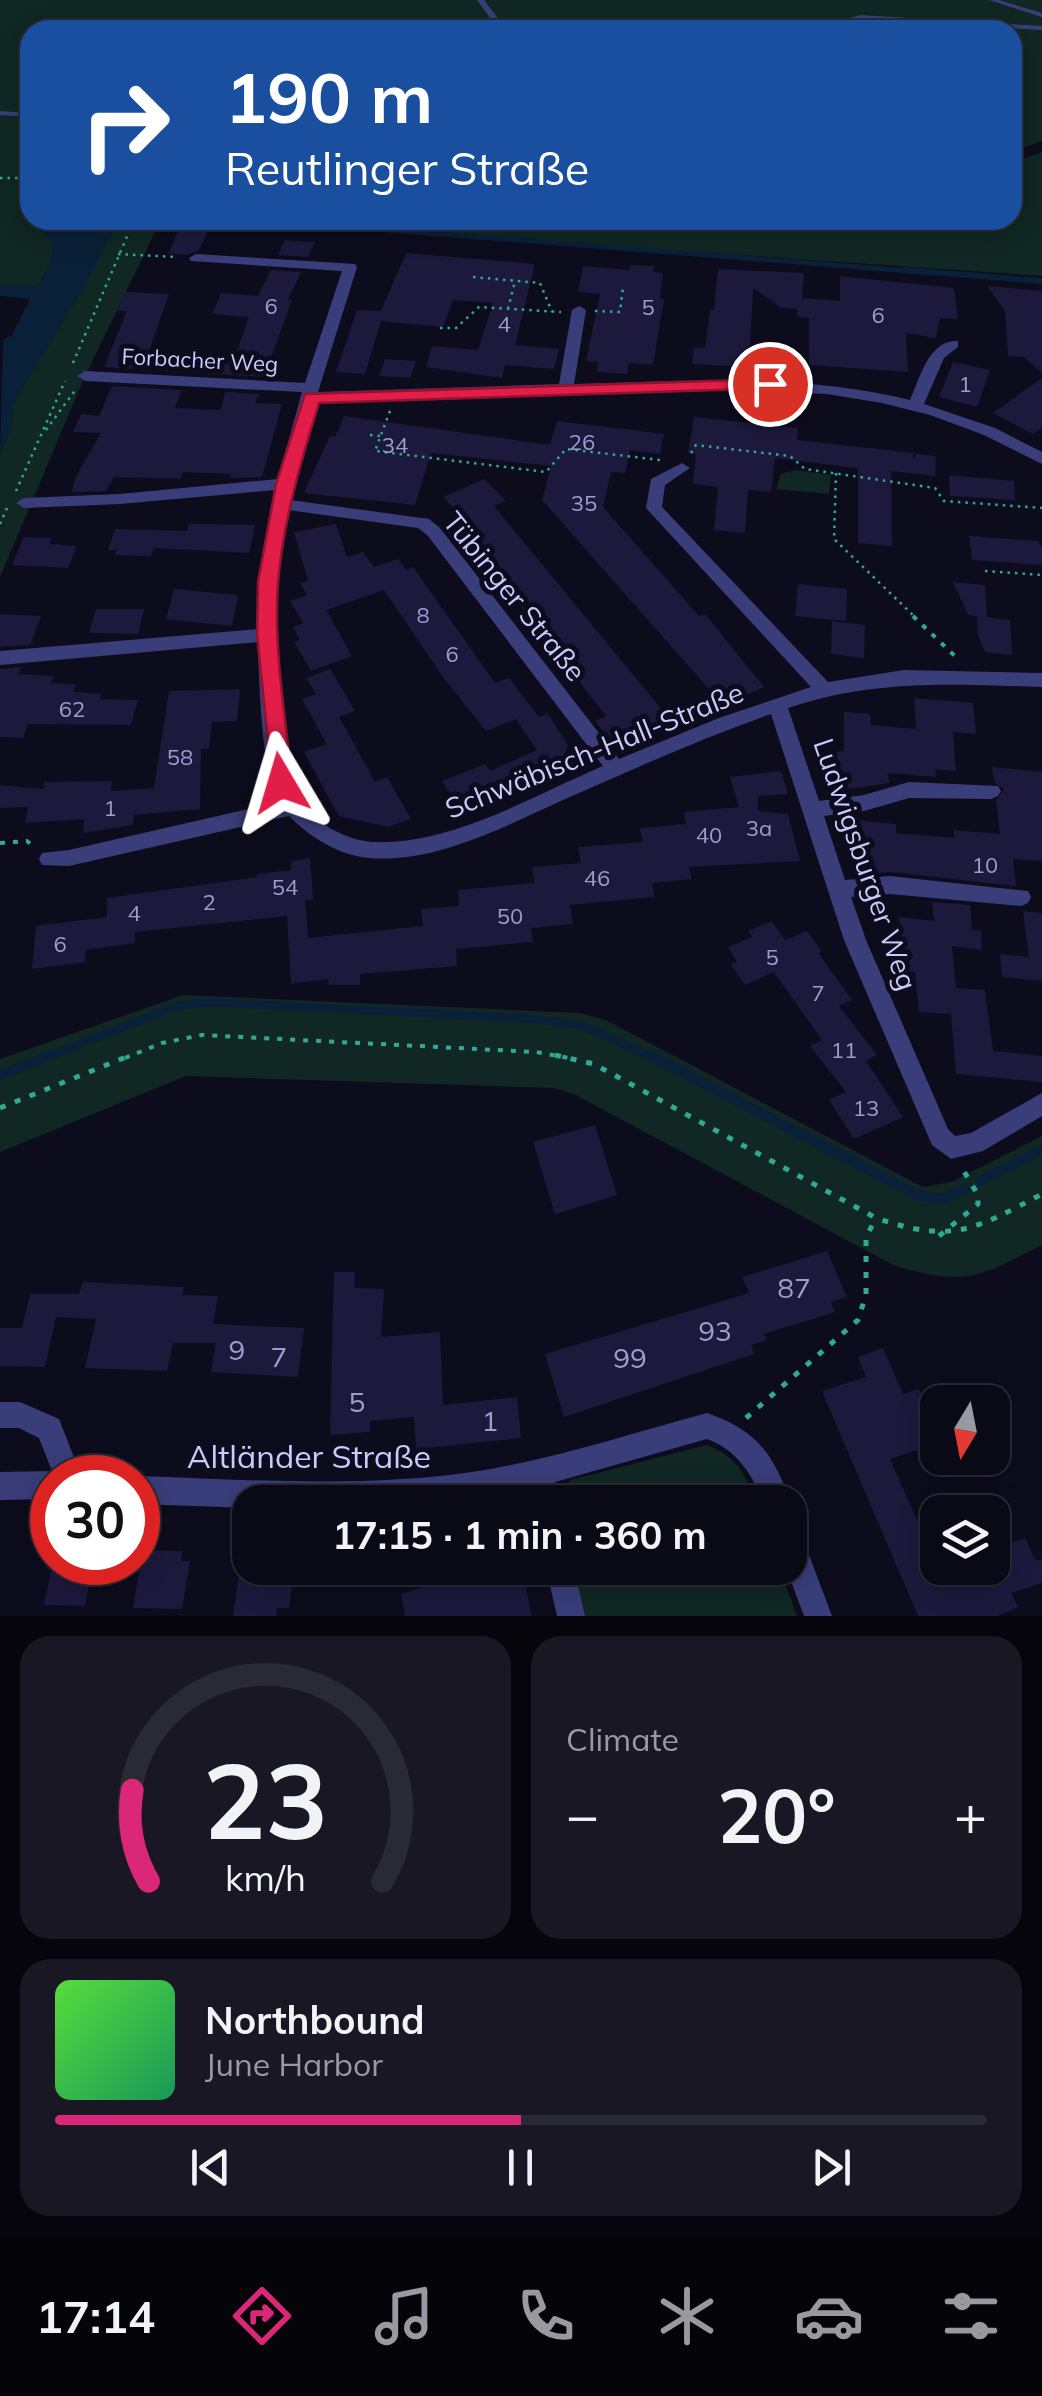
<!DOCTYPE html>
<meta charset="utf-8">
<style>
:root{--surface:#0a0916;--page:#181723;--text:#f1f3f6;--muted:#999aa1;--line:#2a2a35;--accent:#db2777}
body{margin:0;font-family:Mulish,sans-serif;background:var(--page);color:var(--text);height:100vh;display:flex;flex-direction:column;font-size:38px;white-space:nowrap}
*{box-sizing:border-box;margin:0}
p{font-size:32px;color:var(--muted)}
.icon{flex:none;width:55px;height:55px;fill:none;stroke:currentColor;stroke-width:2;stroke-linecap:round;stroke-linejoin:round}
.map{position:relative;height:1616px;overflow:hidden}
.panel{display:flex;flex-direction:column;gap:20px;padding:20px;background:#06050c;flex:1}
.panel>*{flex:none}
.hud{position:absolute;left:20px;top:20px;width:1002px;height:210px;border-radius:30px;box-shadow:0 5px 25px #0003,0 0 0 2px var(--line);background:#1a4fa0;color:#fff;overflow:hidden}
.needle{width:65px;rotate:190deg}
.tools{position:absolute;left:920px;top:1385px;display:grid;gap:20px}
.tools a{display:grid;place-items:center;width:90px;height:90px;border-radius:20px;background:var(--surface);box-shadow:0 5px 25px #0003,0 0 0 2px var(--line);font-size:50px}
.speed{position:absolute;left:30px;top:1455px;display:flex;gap:20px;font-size:50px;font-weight:700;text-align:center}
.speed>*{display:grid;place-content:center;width:130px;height:130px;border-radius:50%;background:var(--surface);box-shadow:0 5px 25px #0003,0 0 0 2px var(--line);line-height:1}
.speed .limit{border:15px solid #d22;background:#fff;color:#111}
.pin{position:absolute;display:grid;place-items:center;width:85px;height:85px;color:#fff;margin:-42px;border:5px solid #fff;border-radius:50%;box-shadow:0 2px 10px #0007}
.me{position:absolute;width:110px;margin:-55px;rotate:353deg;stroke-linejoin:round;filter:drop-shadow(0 0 8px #0008)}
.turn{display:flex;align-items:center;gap:35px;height:210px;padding:0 40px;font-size:45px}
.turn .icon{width:130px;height:130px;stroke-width:2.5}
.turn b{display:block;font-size:70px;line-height:85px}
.big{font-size:75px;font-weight:700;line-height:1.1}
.panel .card{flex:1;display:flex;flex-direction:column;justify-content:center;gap:15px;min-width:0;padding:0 35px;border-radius:30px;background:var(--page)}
.panel .dial{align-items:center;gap:0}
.dial svg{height:260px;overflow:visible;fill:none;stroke:var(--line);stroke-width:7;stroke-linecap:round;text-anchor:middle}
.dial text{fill:var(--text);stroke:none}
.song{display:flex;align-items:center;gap:30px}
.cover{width:120px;height:120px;border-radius:15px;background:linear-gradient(135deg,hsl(110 70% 55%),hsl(150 70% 35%))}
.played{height:10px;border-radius:5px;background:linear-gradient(90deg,var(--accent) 50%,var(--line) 50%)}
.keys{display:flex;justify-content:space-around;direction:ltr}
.heat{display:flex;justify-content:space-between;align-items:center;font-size:55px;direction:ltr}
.panel .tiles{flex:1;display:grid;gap:20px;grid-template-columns:1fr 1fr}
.card:last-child{grid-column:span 2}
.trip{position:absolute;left:232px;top:1485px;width:575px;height:100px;border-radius:30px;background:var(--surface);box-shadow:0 5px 25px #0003,0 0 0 2px var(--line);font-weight:700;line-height:100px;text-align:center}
.tab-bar{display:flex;height:160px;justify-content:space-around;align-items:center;background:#040409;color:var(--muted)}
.tab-bar .icon{width:70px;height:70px}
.tab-bar .current{color:var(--accent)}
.tab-bar b{font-size:45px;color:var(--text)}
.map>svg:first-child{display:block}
.green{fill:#102723}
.water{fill:#0a2038}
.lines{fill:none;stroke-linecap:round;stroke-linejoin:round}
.stream-far3{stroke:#0a2038;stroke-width:5}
.stream-far2{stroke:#0a2038;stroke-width:6}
.stream-far1{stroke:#0a2038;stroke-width:8}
.stream{stroke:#0a2038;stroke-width:10}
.building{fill:#1c193d}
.path-far2{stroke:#31aa95;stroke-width:2.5;stroke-dasharray:2.5 5;stroke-linecap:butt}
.path-far1{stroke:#31aa95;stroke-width:4;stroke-dasharray:5 8;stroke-linecap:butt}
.path{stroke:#31aa95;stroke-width:5;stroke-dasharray:6 10;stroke-linecap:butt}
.service{fill:#393e7a;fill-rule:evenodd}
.minor{fill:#393e7a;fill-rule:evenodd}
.route{fill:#e11d48;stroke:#92132f;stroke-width:2.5}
.labels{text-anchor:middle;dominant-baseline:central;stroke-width:10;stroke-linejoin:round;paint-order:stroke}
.number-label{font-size:22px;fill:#9e9ecd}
.far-street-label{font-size:22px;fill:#cacafd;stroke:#0d0c1d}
.street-label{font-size:28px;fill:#cacafd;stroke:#0d0c1d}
.near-number-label{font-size:28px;fill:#9e9ecd}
.near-street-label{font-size:32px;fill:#cacafd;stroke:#0d0c1d}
</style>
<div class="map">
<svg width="1042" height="1616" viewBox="0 0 1042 1616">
<rect width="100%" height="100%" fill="#0d0c1d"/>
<path class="green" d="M0,0h1042v141l-29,10 -1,-121h-982v190h10l1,9 11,13v18l-14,26h-38z
M1042,152v124l-807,-56h777l1,-57z
M117,220h44l-76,156 -85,201v-124l11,-25 2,-24 73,-121z
M795,470l36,5 -2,19 -53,-5 5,-15z
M183,995l396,18 27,7 317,167 28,-5 91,-46v109c-64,33 -75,41 -147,21l-321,-172 -20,-6 -368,-12 -186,76v-93z
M707,1445c29,11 39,30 49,57h-199l13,-22z
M570,1568h209l18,48h-214z"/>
<path class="water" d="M40,220h77l-31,63 -73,121 -2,24 -11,25 3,-113 9,-5 18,-36 -30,-3v-10h38l14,-26v-18l-11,-13z"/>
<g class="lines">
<path class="stream-far3" d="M262,220l674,53"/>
<path class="stream-far2" d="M904,270l138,11"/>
<path class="stream-far1" d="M44,1058l130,-51 31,-5 331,17 47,7 72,32"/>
<path class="stream" d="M650,1055l267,140 24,4 24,-10
M0,1075l51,-20
M980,1181l62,-31"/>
</g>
<path class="building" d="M179,229l29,2 -9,19 -12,5 -19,-1z
M285,240l27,2h3l-7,15 -30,-2z
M406,253l129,11 -20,81 44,4 -5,20 -49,-4 -3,13 -76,-11 6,-21 46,4 15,-47 -40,-3 -10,27 -62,-6 -16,53 -29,-2 21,-62 24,1z
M630,265l24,1 -1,6 10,1 -3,26h4l-11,66 -24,-2 -2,11 -30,-2 1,-10 -12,-1 14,-67 -22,-2 5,-26 46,4z
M718,269l86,4 -2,25 38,3v-25l114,12 4,31 -18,-1 -4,20 -30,-5 2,39 -99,-7v-47l-11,-1 -1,-8 -15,-1 -29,-20 -4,79 -57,-3 2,-17 11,1 5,-38h4z
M271,270l30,2 -13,28h4l-28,77 -160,-10 23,-56h-10l9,-19 43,2 -20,57 86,6 14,-40 -37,-3 9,-21 37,3z
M987,286l55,5v82l-18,-16 -16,-1 -3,-45z
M385,359l31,2 -6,17 -31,-2z
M953,362l37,8 -13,37 -38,-10z
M1042,378v49l-9,7 -40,-21z
M112,386l70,4 -7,18 46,2 4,-18 34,2 -4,9 27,1 -20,73 -32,1 1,-4 -48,-2 -2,7 -67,-2 -8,14 -34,1 3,-14 26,-45 -28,-1 8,-18 18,2z
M344,416l206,29 7,-24 107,13 -4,20 -30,-4 -5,23 -14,-1 -8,35 96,109 6,-2 59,73 -35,15 -7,-8 -6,3 -174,-197 9,-34 -120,-13 -16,52 -111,-12 26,-57 5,1z
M694,417l104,11 -1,12 116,13v7l3,-6 20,2 -1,20 -44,-5 1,75 -34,-3v-75l-83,-10 -4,34 -23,-2 -3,43 -31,-3 4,-43 -25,-3 3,-30 -8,-1z
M949,475l65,6 1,19 -65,-4z
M484,479l22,22 -12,5 178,216 -36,15 -7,-9 -21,10 -13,-17 11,-5 -148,-190 10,-3 -25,-26z
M189,524l66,1 -6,28 -95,-5 -3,8 -36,-1 2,-5h-9l7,-21 72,2z
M336,524l11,33 16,-5 11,15 24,-8 8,11 7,-3 82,116 14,-5 30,39 9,-3 20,31 -8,24 -100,40 -18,-28 43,-17 5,7 47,-21 -21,-31 -30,12 -43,-54 -59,-87 -58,20 26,46 -41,15 -17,-29 6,-2 -7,-13 10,-4 -13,-22 17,-6 -7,-12 8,-2 -14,-49z
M969,536l68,5 5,6v18l-70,-5z
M24,537l28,1 -3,6 28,2 -9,22 -56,-3z
M953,582l32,3 2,32 -19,-2z
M798,584l49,5 -1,32 -51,-5z
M174,589l64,6 -6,31 -66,-7z
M96,609h48l-6,25 -49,-1z
M0,614l41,2 -11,29 -30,2z
M977,616l33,4 2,35 -27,-3 -7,-17z
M832,621l33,4 -1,33 -33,-4z
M21,667l-3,7 36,2 -3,7 25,1 -3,8 29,2 -2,5 38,1 -7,25 -103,-1 -5,14 -23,-1v-68z
M330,669l25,42 -16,6 36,65 12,-5 24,42 -23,8 -49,-11 -7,-12 -28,-52 23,-8 -25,-45 14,-5 -10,-16z
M240,689l-3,32 -25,1 -3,27h-8l-1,60 -66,6 -1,10 -50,8 1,-14 -59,4 3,-16 -28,1v-23l43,4 1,-7 68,-1 -1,10 43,-3 15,-97z
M914,698l59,5 3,31 -23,-2 3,39 -21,-2 1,8 -49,-4 3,10 -57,8 -11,-38 22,-2v-39l26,2 1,11 45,4z
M992,767l50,5v89l-29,-2 3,27 -126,-14 -30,3 -18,-56 54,5v9l58,5v-8l46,4 -4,-33 8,-12 -10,-7z
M781,771l7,23 -30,2v15l30,3 12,47 -111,6 3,12 -40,4 3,14 -85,8 3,19 -42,4 2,14 -77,7 1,17 -97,8v11h-31l-1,-6 -37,5 -4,-68 -152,16v11l-49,7 -1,12 -53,7 4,-43 71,-9v-19l150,-21v-3l34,-4v-9l19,-3 3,42h-8l3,38 115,-12 -2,-17 38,-3 -1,-16 76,-7 -2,-16 49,-4 -3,-16 65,-5 -3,-14 46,-4 -2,-12 55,-5 -9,-30z
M932,902l38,3 2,25 9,1 1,19 -30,-4 4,42 29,2 8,61 49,5v26l-86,-8 -5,-60 -32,-2 -4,-40 -14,-1 -2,-54 35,4z
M1023,911l19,2v68l-40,-4 -2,-23 29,3z
M772,921l13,19 22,-9 15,21 -4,1 34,47 -13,6 38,49 -11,6 37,56 -49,22 -25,-39 17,-8 -36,-46 12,-6 -48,-68 -29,13 -14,-21 6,-2 -9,-15 24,-10 -4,-6z
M595,1125l22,70 -62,19 -22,-72z
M827,1251l20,46 -16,5 4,10 -71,22 3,6 -16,5 3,9 -190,63 -19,-63 204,-61 -7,-16z
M334,1272h21l-1,16 30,1 -3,48 59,-5 3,73 74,-8 4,41 -105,11 -2,-32 -44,4v11l-40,3z
M83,1282l101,5 -2,8 36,1 -5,28 91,4 -6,49 -87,-5 5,-29h-43l-6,28 -82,-3 11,-49 -40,-2 -11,50 -45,-1v-38h22l8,-34h49z
M883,1348l20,46 16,-5 19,42v12l-48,16 31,70 10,-4 7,15v28h54v-19l33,-11 11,23 6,-2v24l-31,10 7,14 -21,9h-79l-96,-225 44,-14 -8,-20z
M143,1550l40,1 -2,10h9l-8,48 -49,-1z
M53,1562h40l-8,44 -41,-1z
M240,1568h54l-5,40h-12l-1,8h-43z
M478,1568h43l11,48h-127l-4,-22 78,-23z"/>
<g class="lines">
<path class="path-far2" d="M0,178h30
M118,254l59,3
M473,277l67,6 12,29
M508,309l7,-28
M595,311l25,1 3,-25
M440,328h16l23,-21 82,5
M73,363l61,-143
M390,411l-15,40 171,21 20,-23 94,11
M46,430l30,-41
M370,435l11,1
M691,453l5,-8 94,11 15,13 130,19 9,13 98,7
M836,473l-2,66 82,79
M16,491l49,-110
M0,524l7,-16
M985,571l57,4"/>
<path class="path-far1" d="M913,616l45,43
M0,843l27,-2 6,5
M125,1058l37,-15 40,-8 334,17 33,6"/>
<path class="path" d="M555,1055l39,9 282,154c76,26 98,12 166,-24
M0,1108l131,-53
M939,1236l39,-32v-9l-16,-27
M746,1418l112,-98 8,-25v-58l10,-19"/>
<path class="service" d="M477,0h7l23,30h-8z
M989,0h10l43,13v4z
M860,15l182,11v4l-182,-11 -9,2 -1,9h-8l4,-11z
M0,111l30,2v4l-30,-2z"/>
<path class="minor" d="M196,254l159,10 2,3 -39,125 241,-8 13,-74 7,-4 7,4 -12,74c113,-3 226,-11 336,16 10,-22 19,-61 48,-59v6l-14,11 -20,46 71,24 47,24v12l-58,-29 -54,-20 -48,-12 -55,-9 -112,-4 -400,12 -25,98 139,19 11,9 179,231 100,-41 92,-31 -165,-179 5,-29 31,-16 8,5 -25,17 -3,22 166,175 76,-12 138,3v14c-88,-3 -170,-8 -254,21l31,93 45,-6 45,-13 89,4 3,5 -3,5 -7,3 -82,-1 -45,13 -40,5 21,64 45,-4 138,15 3,6 -3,6 -7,3 -131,-12 -39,3 15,43 82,189 7,7 16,-3 71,-40v23l-59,35 -32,8 -19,-14 -88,-205 -73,-226c-68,24 -133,53 -199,82 -62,27 -133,68 -203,62 -31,-3 -59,-21 -80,-42l-220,50 -27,-1 -3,-6 3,-6 27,-3 210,-48c-18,-31 -20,-121 -21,-160l-258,23v-14l258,-22 2,-52 15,-87 -155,14 -96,4 -8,-5 8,-5 96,-4 158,-15 24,-87 -217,-11 -8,-5 8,-5 220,12 37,-112 -151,-10 -2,-3zM288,510l130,18 10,8 175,230c-71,30 -151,79 -230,76 -28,-1 -70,-25 -81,-52 -6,-15 -6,-37 -8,-53 -10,-77 -10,-150 4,-227z
M0,1402h20l39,17 23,59h-30v21l-52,1v-28l52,-1 -13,-33 -20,-10h-19z
M707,1413c51,18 65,40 84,89l-1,2 -27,-2c-11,-28 -26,-52 -56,-63l-152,43 4,20h-28l-3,-13 -81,13h-197v6l-112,-4v-26h-3l3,-2c117,4 237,13 353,-7 73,-13 145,-37 216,-56z
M790,1527l10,4 32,85h-28l-18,-48h4z
M546,1568h28l11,48h-28z"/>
</g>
<path class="route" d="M770,379l6,1v8l-457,15c-18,58 -36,119 -41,180 -5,66 8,134 14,200l-11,9 -8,-3 -16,-154 1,-53 18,-98 29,-90z"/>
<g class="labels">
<g class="number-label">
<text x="271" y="306">6</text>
<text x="648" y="307">5</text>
<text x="878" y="315">6</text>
<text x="504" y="324">4</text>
<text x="965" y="384">1</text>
<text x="582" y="442">26</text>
<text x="395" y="445">34</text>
<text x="584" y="503">35</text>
<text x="423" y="615">8</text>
<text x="452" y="654">6</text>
<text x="72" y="709">62</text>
<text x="180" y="757">58</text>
<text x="110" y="808">1</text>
<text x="759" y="828">3a</text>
<text x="709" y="835">40</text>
<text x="985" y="865">10</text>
<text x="597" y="878">46</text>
<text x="285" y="887">54</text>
<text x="209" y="902">2</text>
<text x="134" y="913">4</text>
<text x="510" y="916">50</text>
<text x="60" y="944">6</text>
<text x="772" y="957">5</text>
<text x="818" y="993">7</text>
<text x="844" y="1050">11</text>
<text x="866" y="1108">13</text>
</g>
<g class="far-street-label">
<text transform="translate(200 360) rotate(3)">Forbacher Weg</text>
</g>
<g class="street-label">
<text transform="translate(515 596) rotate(51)">Tübinger Straße</text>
<text transform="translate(594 750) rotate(-22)">Schwäbisch-Hall-Straße</text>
<text transform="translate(866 864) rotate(71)">Ludwigsburger Weg</text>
</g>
<g class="near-number-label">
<text x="794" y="1287">87</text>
<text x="715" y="1330">93</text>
<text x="237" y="1349">9</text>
<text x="279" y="1356">7</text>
<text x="630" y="1357">99</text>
<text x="357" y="1401">5</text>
<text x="490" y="1420">1</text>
</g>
<g class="near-street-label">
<text x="309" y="1456">Altländer Straße</text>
</g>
</g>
</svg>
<div class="tools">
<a><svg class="needle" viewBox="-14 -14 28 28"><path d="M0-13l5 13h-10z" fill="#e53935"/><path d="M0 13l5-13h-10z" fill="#999aa1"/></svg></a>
<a><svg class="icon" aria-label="layers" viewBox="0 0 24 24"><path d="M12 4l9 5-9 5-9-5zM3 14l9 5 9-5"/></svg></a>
</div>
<div class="speed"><div class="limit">30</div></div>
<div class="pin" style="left:770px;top:384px;background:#d93025"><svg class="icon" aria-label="arrive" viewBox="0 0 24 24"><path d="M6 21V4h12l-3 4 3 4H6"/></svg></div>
<svg class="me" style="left:281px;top:783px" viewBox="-20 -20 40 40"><path d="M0-17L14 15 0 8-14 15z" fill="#e11d48" stroke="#fff" stroke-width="4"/></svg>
<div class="trip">17:15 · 1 min · 360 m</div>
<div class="hud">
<div class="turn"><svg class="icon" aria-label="right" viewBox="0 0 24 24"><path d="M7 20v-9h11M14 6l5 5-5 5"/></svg><div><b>190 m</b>Reutlinger Straße</div></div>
</div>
</div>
<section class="panel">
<div class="tiles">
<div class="card dial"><svg viewBox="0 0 100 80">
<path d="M14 69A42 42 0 1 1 86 69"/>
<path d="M14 69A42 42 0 0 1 9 41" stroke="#db2777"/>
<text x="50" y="56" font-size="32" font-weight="700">23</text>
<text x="50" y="72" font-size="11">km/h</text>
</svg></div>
<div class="card"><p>Climate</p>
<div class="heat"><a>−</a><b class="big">20°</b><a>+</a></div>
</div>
<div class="card">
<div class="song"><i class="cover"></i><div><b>Northbound</b><p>June Harbor</p></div></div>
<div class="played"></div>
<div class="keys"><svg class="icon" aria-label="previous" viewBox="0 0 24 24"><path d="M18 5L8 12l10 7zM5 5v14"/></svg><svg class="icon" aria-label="pause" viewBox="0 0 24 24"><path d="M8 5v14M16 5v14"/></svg><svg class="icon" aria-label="next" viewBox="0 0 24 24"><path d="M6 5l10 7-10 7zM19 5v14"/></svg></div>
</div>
</div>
</section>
<nav class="tab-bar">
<b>17:14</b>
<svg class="icon current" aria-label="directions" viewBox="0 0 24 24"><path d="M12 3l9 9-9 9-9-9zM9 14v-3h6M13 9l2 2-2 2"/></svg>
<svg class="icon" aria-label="music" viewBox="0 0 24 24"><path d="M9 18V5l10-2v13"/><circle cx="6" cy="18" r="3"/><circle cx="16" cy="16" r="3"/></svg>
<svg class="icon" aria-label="phone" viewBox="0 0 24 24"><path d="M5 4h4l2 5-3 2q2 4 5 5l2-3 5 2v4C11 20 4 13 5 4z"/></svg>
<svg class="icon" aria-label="climate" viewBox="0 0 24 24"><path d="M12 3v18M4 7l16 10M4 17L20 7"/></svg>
<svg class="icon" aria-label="car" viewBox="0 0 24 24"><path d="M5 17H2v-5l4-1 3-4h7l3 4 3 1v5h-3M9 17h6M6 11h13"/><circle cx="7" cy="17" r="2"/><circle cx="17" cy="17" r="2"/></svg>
<svg class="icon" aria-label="filters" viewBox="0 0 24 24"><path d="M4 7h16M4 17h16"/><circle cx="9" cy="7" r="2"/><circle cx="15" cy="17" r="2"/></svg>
</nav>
